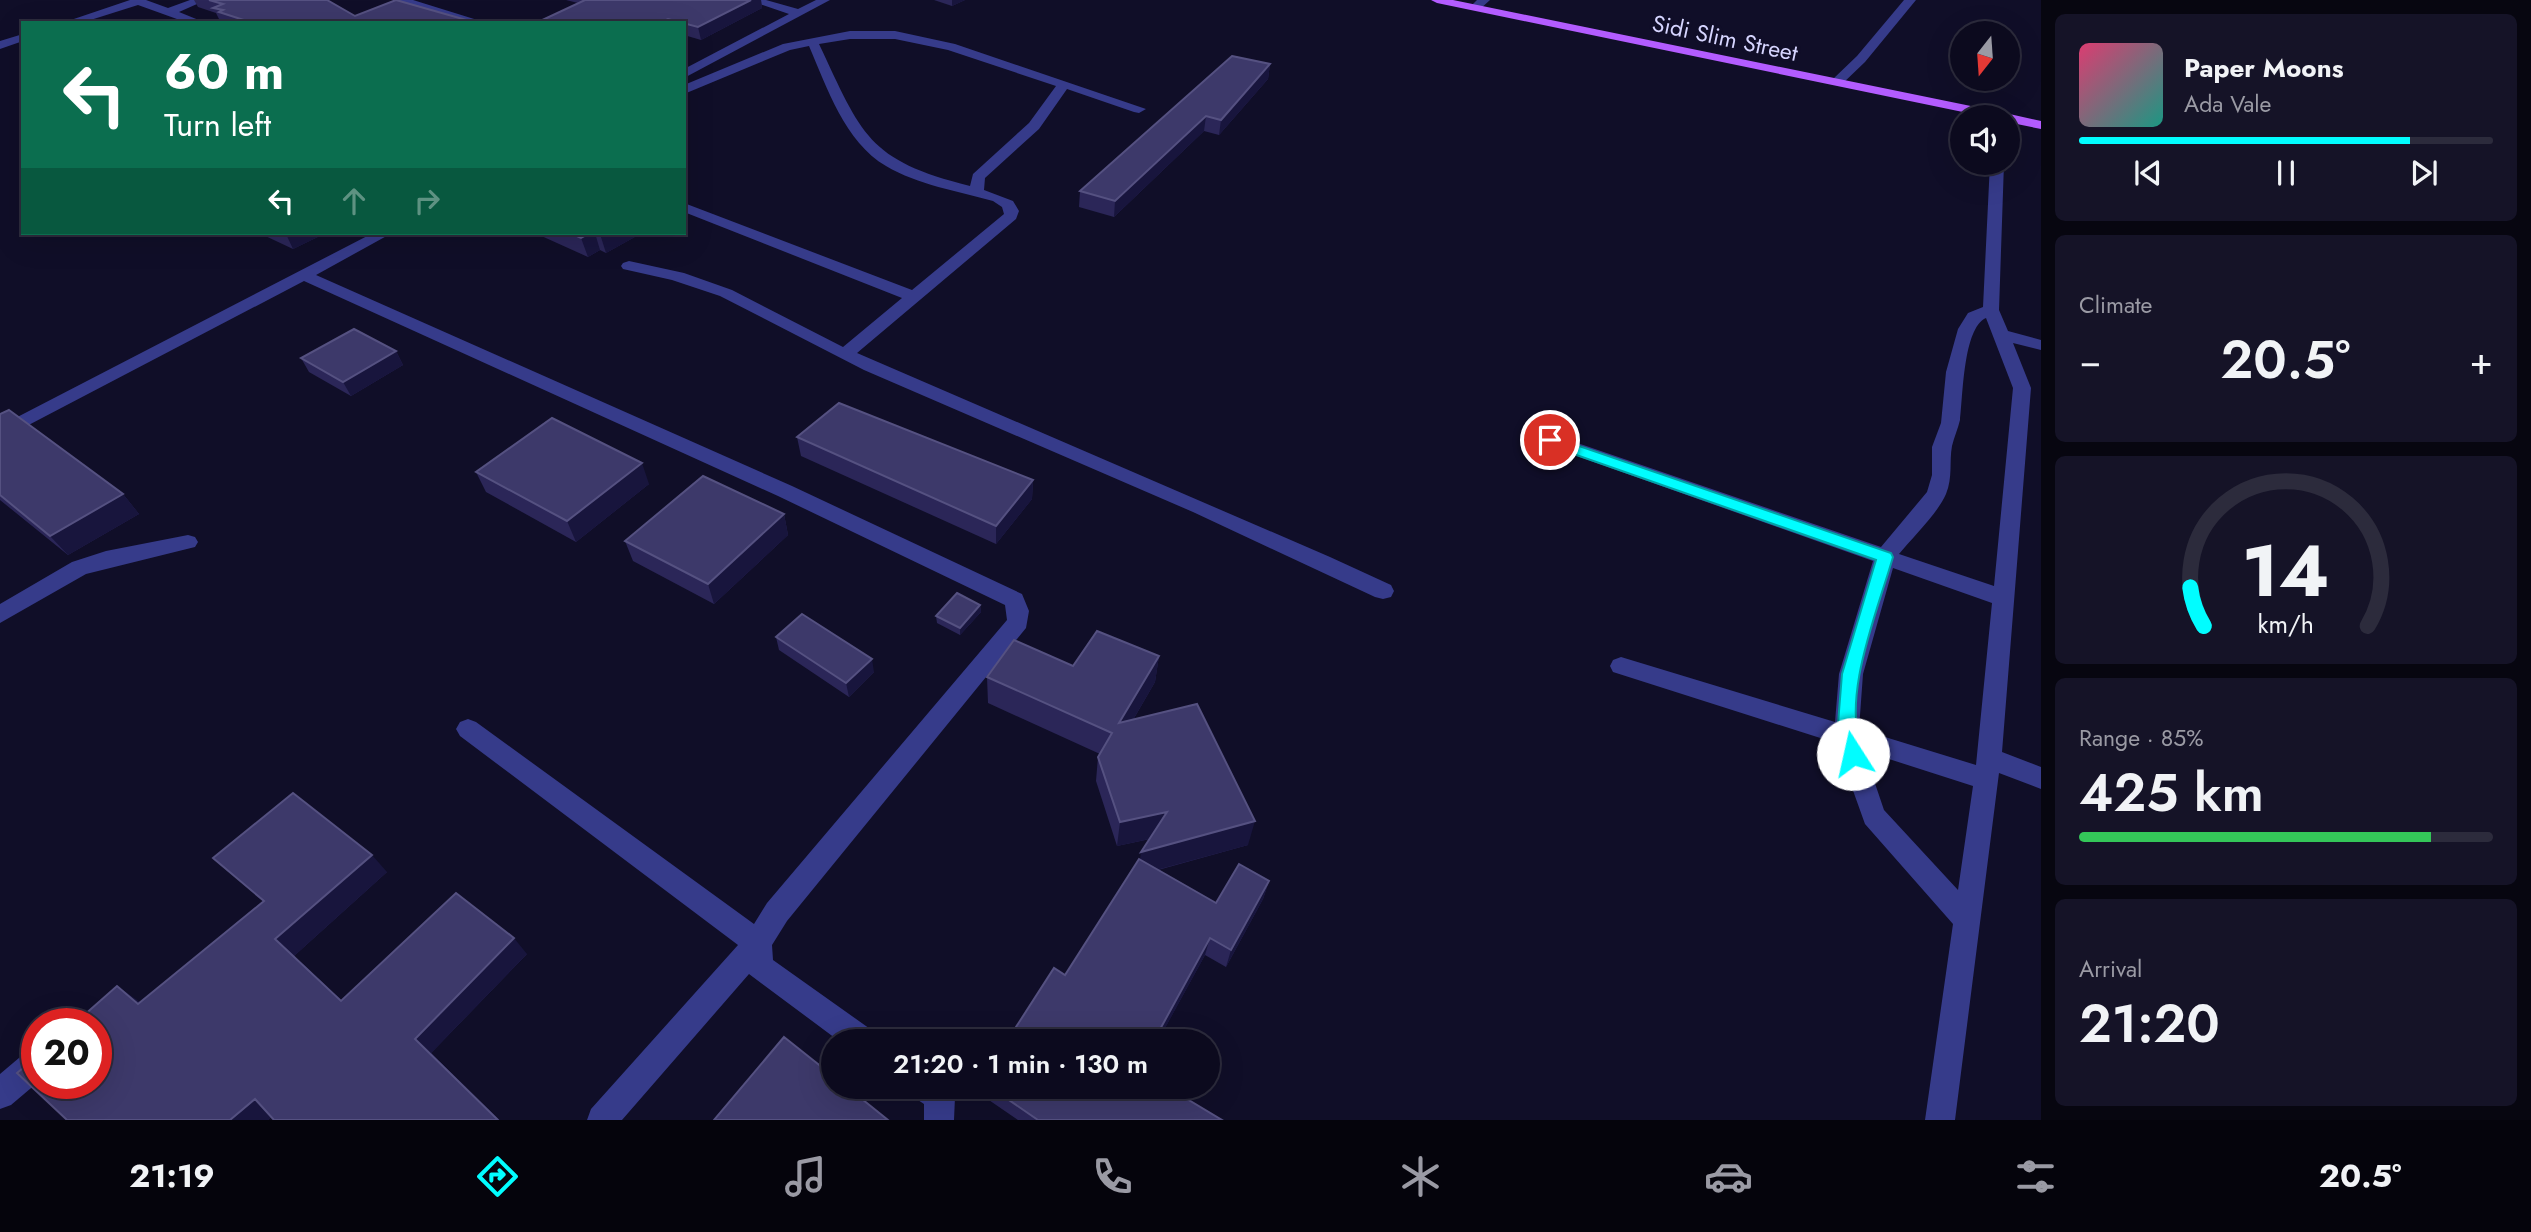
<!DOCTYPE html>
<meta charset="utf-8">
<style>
:root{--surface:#0c0a1e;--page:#151327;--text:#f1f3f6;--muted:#9a9aa4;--line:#2c2b3c;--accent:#01fdff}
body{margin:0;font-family:Jost,sans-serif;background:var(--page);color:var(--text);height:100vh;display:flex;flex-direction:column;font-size:26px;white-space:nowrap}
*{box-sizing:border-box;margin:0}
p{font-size:23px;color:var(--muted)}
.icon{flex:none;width:38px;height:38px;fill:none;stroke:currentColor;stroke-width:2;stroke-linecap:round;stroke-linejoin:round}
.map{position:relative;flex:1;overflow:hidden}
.sheet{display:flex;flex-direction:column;gap:14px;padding:14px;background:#070610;width:490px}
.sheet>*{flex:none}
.hud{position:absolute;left:21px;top:21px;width:665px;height:214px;border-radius:0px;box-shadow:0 7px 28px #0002,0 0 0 2px var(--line);background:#0b6e4f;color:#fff;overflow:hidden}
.needle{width:46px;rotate:197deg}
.fabs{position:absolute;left:1950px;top:21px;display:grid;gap:14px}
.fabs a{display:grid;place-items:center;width:70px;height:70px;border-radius:50%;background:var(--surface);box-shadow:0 7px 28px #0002,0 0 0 2px var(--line);font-size:35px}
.speed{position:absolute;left:21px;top:1008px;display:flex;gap:14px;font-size:35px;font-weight:700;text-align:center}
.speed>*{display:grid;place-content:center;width:91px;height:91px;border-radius:50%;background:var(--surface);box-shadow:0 7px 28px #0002,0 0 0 2px var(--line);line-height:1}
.speed .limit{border:10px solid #d22;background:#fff;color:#111}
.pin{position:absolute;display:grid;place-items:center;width:60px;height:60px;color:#fff;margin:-30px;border:4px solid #fff;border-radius:50%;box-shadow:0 2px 7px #0007}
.me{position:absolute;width:77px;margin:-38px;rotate:350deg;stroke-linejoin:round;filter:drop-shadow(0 0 5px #0008)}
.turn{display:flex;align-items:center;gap:24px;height:147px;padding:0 28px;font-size:32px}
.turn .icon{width:91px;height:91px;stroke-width:2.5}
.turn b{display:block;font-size:49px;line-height:60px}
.lanes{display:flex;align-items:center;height:66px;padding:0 28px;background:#0003;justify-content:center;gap:35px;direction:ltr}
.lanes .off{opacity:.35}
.big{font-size:52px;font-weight:600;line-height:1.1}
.sheet .tile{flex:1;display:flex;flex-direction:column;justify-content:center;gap:10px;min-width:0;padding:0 24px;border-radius:10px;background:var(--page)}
.sheet .dial{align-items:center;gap:0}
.dial svg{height:182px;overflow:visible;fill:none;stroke:var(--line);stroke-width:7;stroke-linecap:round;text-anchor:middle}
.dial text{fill:var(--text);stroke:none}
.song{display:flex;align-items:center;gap:21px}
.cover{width:84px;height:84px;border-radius:10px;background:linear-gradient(135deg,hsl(340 70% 55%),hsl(170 70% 35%))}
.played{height:7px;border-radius:4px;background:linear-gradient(90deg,var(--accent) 80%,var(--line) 80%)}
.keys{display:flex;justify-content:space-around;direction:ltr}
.heat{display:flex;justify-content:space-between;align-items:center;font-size:38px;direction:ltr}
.charge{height:10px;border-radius:5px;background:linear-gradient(90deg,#34c759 85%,var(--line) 0)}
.trip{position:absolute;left:821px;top:1029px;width:399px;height:70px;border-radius:35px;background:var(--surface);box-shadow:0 7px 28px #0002,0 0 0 2px var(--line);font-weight:600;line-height:70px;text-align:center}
.dock{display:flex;height:112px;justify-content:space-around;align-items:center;background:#05040c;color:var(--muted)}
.dock .icon{width:49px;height:49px}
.dock .on{color:var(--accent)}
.dock b{font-size:32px;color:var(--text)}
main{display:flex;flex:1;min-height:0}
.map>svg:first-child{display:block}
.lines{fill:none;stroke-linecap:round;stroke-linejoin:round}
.minor{fill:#363b8a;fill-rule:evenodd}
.major{fill:#b35cff;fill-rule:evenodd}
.wall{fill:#2b2658}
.shaded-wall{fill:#18153d}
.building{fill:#3d396a;stroke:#555181;stroke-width:2}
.route{fill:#01fdff;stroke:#01a4a6;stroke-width:2}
.labels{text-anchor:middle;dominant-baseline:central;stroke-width:6;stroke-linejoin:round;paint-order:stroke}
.far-street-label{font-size:23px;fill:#d6d5ff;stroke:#100e28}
</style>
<main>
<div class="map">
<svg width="2041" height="1120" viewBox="0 0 2041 1120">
<rect width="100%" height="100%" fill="#100e28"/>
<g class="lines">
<path class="minor" d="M130,0h16l22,8 22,-8h16l-27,12 27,11h-18l-50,-18 -57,18h-19z
M395,0h18l74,23h-19z
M748,0h18l32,9 18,-9h14l-146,78v-9l105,-55z
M1477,0h13l-11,10h-8l-2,-2z
M1904,0h12l-51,62 -24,23h-8v-6l24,-23z
M850,31h45l60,13 191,65 -7,4 -5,-1 -67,-23 -28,40 -54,49 -1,12 29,11 6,10 -3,8 -159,134 473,204 61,28 3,6 -3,6 -8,2 -8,-2 -182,-85 -329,-142 -144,-74 -48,-16 -49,-11 -2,-3 2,-3 6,-2 55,12 48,17 111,57 59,-49 -218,-86v-9l228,87 92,-76 -2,-7 -9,-6c-35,-10 -75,-16 -107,-35 -41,-24 -59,-78 -77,-120l-19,4 -106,44v-9l99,-41zM850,39h45l53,11 108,36 -27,37 -56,51 -3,12c-103,-26 -108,-51 -151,-142z
M23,34v7l-23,8v-8z
M1990,163h14l-5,147 9,21 33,9v10l-28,-7 18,45 -29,364 39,15v22l-42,-16 -44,347h-30l28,-196 -88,-100 -29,-81 -223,-71 -3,-6 3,-6 8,-3 214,65 4,-48 34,-113 -330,-117 -2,-4 2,-4h14l324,111 46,-55 5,-17v-28l9,-24 5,-51 12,-43 10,-16 15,-6zM1986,318l27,70 -19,198 -95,-32c14,-17 39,-41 47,-60 7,-17 3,-32 6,-48 2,-9 6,-17 8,-26 3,-23 3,-92 26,-102zM1893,568l99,35 -16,162 -117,-36 4,-55zM1864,751l109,35 -15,104 -74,-80z
M373,233h19l-76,42 476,211 230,108 7,17 -3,17 -239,293 -15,24 1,15 100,71 5,10h-39l-90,-67 -127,146h-35l4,-11 147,-164 -278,-209 -4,-7 4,-7 8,-3 8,3 278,202 13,-21 240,-283 -2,-15 -227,-109 -474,-215 -304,159v-14z
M188,535l7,2 3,5 -3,5 -109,27 -86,49v-19l72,-42 34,-11z
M37,1048v35l-26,22 -11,4v-35l26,-22z
M911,1087h40l4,10 -1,23h-30v-16l-9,-6z"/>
<path class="major" d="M1431,0h22l552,113 36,8v8l-34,-7v-5h-20l-550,-114z"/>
</g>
<path class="wall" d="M194,0h133l28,16 122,7h-253l-4,-2 -4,-8 -18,-6z
M566,0h195l1,8 -61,32 -17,-5v-12h-148l42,-20z
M934,0h31l-13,6z
M1270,64l-2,15 -49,56 -15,-4 -90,86 -35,-10 1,-16z
M259,233h67l-33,16z
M537,233h105l-36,20 -6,-3 -12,7 -51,-23z
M396,351l7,14 -52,31 -42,-24 -8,-14z
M0,414l123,80 16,20 -71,41 -68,-55z
M797,437l236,43 -1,19 -36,45 -195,-88z
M476,472l173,12 -73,58 -90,-50z
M784,514l4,21 -74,69 -81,-43 -8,-20z
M980,605l1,7 -21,23 -23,-12 -1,-7z
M776,637l98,35 -25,25 -70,-47z
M1159,656l-4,26 -22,38 115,125 -90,25 58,33 53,-22 -6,18 -37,68 -21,-12 -44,80 5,3v3h-159l58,-66 75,-115 10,-21 -33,7 -21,-65 2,-24 2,-3 -112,-51 -1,-26z
M213,858l174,14 -93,84 48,45 185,-47 -96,99 68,67h-225l-3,-3 -3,3h-201l74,-118 122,-101z
M982,1087h185l55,33h-204l-35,-24z"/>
<path class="shaded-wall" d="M751,0h10l1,8 -61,32 -3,-13z
M952,0h13l-13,6z
M1270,64l-2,15 -49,56 2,-15z
M1206,116l-2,15 -90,86 1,-16z
M289,233h37l-33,16 -7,-15z
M590,233h5l5,17 -12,7 -7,-19z
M602,233h40l-36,20 -6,-19z
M396,351l7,14 -52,31 -8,-14z
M642,463l7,21 -73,58 -9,-21z
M1033,480l-1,19 -36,45v-18z
M123,494l16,20 -71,41 -18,-19z
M784,514l4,21 -74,69 -6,-20z
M980,605l1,7 -21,23v-7z
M1159,656l-4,26 -39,67 3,-26z
M872,659l2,13 -25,25 -3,-14z
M1167,812l-4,24 -46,10 3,-24z
M1255,821l-7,24 -110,30 3,-23z
M372,855l15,17 -93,84 65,61 -84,-78z
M1269,881l-6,18 -37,68 5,-17z
M514,938l13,16 -96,99 68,67h-1l-83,-81z
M1210,938l-5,17 -47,86v-8z
M117,986l23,16 -2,2z
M255,1099l21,14 -8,7h-38z"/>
<path class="building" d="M209,0h118l28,16 41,-16 81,23h-224l-34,-11 4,-2 -10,-2 10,-4z
M585,0h166l-53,27 -30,-8 -9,4h-123z
M1232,56l38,8 -49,56 -15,-4 -91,85 -35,-10z
M570,233h20l-9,5z
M354,329l42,22 -53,31 -42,-24z
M839,403l194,77 -37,46 -199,-89z
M9,410l114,84 -73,42 -50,-41v-81z
M552,418l90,45 -75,58 -91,-49z
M703,476l81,38 -76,70 -83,-43z
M957,593l23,12 -20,23 -24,-12z
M802,614l70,45 -26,24 -70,-46z
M1097,631l62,25 -40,67 78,-19 58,117 -114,31 26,-40 -47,10 -22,-65 14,-24 -125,-56 27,-37 59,26z
M293,793l79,62 -97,84 66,62 115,-108 58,45 -99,101 83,81h-224l-19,-21 -25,21h-163l-50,-47 20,-17v27h59v-59h-22l43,-38 21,18 126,-103 -51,-43z
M1139,859l77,44 23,-39 30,17 -38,69 -21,-12 -52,95 8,5 -1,3h-158l47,-73 11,7z
M784,1037l49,39v11h14l41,33h-174z
M990,1087h177l55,33h-184z"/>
<path class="route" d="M1550,436l341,117 2,4c-16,56 -53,142 -30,197l-3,6 -7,2 -6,-2 -10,-24 5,-62 34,-114 -331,-116v-7z"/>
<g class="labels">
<g class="far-street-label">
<text transform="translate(1725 38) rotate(12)">Sidi Slim Street</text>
</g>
</g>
</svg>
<div class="fabs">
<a><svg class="needle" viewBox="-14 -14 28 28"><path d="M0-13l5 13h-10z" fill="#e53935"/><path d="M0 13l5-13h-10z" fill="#9a9aa4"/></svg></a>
<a><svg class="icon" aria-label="sound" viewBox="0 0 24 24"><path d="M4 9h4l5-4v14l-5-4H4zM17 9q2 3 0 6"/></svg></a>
</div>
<div class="speed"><div class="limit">20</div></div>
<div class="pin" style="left:1550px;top:440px;background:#d93025"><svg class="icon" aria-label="arrive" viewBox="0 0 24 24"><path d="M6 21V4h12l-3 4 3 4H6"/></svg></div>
<svg class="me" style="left:1853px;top:754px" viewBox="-20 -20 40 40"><circle r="19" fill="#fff"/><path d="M0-13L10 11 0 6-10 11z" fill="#01fdff"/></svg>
<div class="trip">21:20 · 1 min · 130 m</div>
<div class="hud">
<div class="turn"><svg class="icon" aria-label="left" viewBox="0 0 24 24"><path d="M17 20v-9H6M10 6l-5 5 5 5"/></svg><div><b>60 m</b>Turn left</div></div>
<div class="lanes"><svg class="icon" aria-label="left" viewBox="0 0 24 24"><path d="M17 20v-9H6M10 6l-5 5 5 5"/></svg><svg class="icon off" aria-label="ahead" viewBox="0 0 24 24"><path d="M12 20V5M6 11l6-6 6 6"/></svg><svg class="icon off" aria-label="right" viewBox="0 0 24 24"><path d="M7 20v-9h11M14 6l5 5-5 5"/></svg></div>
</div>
</div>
<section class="sheet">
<div class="tile">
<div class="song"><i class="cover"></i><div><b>Paper Moons</b><p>Ada Vale</p></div></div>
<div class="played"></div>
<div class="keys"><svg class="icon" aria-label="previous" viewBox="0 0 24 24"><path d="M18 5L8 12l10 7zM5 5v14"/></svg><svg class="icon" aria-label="pause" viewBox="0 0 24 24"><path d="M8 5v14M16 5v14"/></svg><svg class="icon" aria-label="next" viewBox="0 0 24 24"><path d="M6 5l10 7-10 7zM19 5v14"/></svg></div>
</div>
<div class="tile"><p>Climate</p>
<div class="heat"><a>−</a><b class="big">20.5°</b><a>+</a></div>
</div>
<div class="tile dial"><svg viewBox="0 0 100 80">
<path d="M14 69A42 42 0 1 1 86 69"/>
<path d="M14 69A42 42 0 0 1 8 52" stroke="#01fdff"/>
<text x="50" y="56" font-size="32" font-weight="700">14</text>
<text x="50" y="72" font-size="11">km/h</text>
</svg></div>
<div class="tile"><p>Range · 85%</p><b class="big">425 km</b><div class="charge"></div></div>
<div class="tile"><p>Arrival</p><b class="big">21:20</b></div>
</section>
</main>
<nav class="dock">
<b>21:19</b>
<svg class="icon on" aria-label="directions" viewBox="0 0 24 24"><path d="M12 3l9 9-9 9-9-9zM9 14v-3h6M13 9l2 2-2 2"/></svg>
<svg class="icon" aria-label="music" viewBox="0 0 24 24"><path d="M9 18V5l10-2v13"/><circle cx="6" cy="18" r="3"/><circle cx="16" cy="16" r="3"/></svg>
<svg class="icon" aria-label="phone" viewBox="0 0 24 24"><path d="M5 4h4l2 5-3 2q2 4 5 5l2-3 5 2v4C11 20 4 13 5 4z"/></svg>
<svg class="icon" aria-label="climate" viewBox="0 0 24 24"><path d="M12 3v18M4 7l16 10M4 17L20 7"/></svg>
<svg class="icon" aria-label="car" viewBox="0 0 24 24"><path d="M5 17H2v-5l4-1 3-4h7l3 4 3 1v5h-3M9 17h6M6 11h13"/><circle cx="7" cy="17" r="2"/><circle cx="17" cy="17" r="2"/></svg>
<svg class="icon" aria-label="filters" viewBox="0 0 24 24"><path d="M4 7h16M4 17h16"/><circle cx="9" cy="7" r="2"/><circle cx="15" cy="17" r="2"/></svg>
<b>20.5°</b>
</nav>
